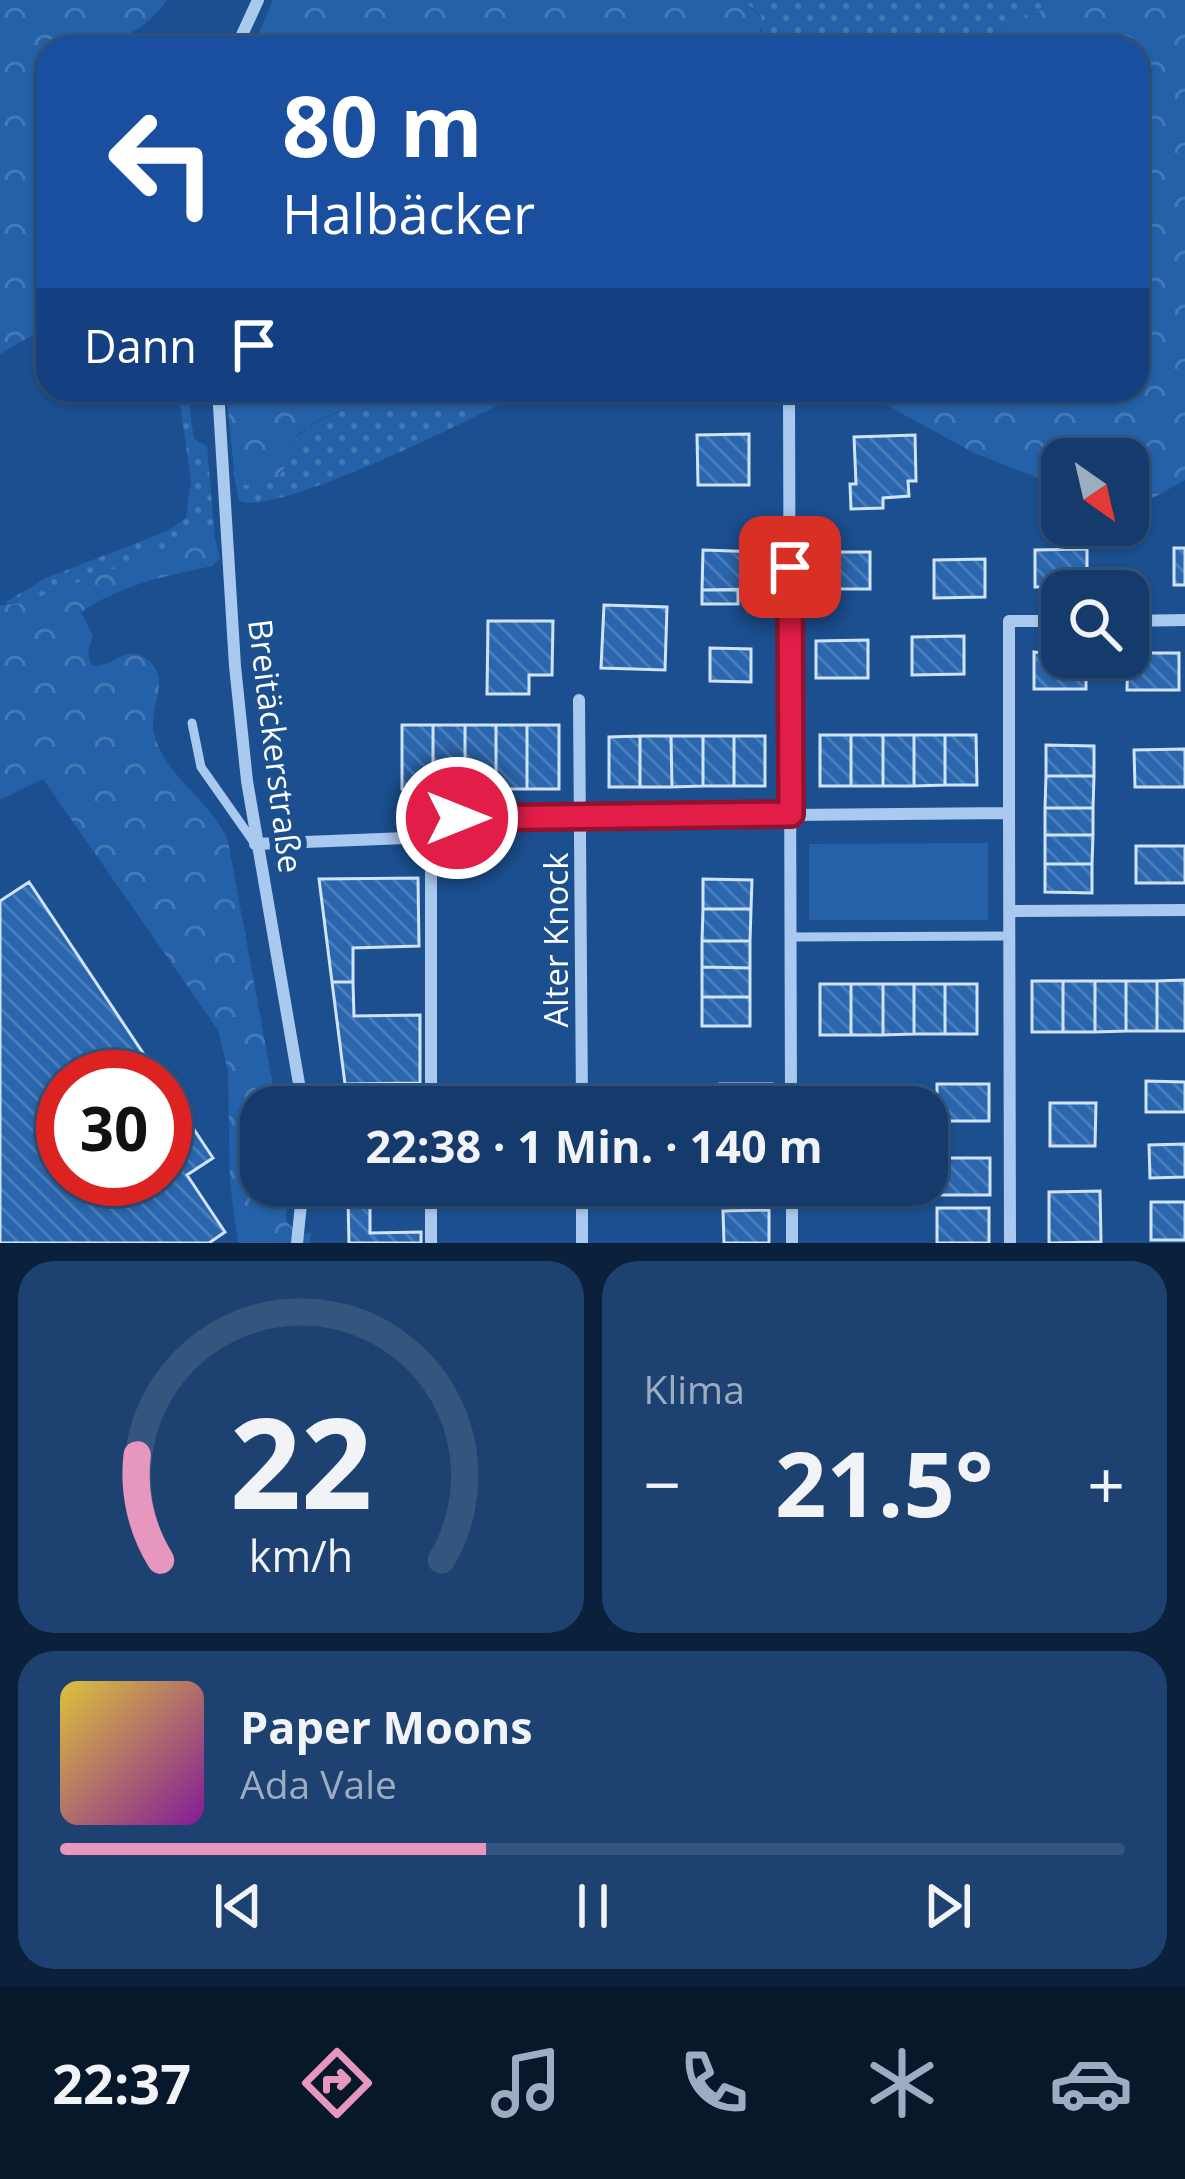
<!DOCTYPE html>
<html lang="de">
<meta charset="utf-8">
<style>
:root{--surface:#143b6b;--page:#1d4271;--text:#f1f3f6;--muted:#9dadc1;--line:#33557e;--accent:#e797bd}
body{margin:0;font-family:"Open Sans",sans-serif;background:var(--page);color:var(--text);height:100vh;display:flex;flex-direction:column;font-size:45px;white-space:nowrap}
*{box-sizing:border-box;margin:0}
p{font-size:39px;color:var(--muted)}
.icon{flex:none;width:66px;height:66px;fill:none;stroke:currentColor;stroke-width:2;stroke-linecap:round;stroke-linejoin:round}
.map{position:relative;height:1243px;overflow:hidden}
.panel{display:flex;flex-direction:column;gap:18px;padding:18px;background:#0b203b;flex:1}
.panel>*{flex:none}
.guide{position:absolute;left:36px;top:36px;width:1113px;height:366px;border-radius:36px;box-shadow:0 3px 9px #0004,0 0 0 3px var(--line);background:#1a4fa0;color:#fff;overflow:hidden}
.needle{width:78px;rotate:146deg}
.fabs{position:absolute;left:1041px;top:438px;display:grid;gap:24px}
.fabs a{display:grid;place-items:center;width:108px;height:108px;border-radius:24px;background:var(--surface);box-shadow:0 3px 9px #0004,0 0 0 3px var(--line);font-size:60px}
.speed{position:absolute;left:36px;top:1050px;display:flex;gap:24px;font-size:60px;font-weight:700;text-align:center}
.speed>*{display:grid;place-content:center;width:156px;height:156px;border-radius:50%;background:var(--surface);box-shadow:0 3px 9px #0004,0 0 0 3px var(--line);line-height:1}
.speed .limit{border:18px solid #d22;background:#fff;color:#111}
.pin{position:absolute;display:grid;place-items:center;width:102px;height:102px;color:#fff;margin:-51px;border-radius:24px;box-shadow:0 6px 18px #0006}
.me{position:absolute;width:132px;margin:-66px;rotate:90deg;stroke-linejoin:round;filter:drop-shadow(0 0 9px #0008)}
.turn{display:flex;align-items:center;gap:42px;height:252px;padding:0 48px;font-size:54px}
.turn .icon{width:156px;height:156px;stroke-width:2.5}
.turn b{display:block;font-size:84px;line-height:102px}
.then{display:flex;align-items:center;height:114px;padding:0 48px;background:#0003;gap:24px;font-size:45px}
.big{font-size:90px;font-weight:700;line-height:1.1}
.panel .widget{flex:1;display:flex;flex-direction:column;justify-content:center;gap:18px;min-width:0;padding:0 42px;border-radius:36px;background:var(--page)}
.panel .dial{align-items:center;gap:0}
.dial svg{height:312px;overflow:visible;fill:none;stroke:var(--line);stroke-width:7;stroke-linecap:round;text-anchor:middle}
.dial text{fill:var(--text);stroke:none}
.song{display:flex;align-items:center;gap:36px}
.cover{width:144px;height:144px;border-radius:18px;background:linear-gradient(135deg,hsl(50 70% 55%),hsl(290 70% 35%))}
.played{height:12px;border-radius:6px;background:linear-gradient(90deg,var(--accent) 40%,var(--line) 40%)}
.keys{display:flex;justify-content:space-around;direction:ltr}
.heat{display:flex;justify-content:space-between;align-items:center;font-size:66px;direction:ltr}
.panel .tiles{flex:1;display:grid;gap:18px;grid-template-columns:1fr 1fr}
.widget:last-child{grid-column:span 2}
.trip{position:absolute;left:240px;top:1086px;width:708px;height:120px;border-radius:36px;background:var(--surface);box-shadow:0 3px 9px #0004,0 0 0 3px var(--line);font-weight:700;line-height:120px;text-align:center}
.tab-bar{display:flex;height:192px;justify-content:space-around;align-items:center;background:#08182b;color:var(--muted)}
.tab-bar .icon{width:84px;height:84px}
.tab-bar .on{color:var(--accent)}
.tab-bar b{font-size:54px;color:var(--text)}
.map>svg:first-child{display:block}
.grass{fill:url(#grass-dots)}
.forest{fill:url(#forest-crowns)}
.park{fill:#2461a8}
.building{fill:url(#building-back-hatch);stroke:#cfe3fa;stroke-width:3}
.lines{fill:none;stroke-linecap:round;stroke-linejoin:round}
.service{stroke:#a9c9ee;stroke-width:9}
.minor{stroke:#a9c9ee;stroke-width:12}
.route-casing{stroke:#92132f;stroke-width:30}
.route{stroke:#e11d48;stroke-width:21}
.labels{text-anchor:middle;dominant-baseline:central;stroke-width:12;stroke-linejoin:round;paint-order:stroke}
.street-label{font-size:33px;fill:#fff;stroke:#1b4f8f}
</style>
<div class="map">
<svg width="1185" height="1243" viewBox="0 0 1185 1243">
<defs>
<pattern id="grass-dots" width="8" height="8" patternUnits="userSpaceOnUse" patternTransform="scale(3)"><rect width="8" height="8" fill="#2461a8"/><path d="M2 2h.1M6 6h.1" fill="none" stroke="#4579b5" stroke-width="1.8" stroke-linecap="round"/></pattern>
<pattern id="forest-crowns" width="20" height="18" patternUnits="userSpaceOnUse" patternTransform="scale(3)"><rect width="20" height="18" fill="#2461a8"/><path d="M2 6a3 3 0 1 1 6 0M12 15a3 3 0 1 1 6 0" fill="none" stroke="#4579b5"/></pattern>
<pattern id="building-back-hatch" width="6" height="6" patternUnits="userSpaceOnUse" patternTransform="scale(3)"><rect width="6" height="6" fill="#2a66ad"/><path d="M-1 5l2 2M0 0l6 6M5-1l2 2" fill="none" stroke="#4a7db9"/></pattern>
</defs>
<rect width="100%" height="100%" fill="#1b4f8f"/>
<path class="grass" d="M744,0h325l-61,23 -39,25h-217l9,-16v-15z
M178,390h9l7,49 13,7 8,92 -9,-9h-8l-34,21 -141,53h-19l42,-25 121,-47 19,-13 5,-37z
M371,390h156c-42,23 -252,128 -288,111l-4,-19c11,5 27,4 37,-3 17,-13 15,-35 32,-49 21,-16 49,-18 67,-40z"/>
<path class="forest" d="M0,0h167c-31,43 -70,48 -119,48v278l-48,28z
M273,0h471l20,22 -12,26h-500z
M1069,0h116v480l-57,32v-53h-66v28l-88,-34 -115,-63h278v-342h-168l39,-25z
M226,390h145c-19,23 -51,23 -72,44 -13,14 -9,40 -28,47 -11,5 -26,6 -36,1z
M198,529h8l9,9 5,20 -7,8c-48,10 -90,18 -132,46l12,24 -5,16 3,13c19,5 33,-19 51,-9 34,20 5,51 12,78 12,45 58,66 74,107l49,266h-16v78h25v36l12,13 13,-1 -1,10h-72l-8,-60 -2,-111 -10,-42 -175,-251 -43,21v-195l23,-2 141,-53z"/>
<path class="park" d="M988,843v77h-179v-76z"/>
<path class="building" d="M749,434v51h-51l-1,-50z
M915,435l1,46h-8l1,15 -26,2v10l-32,1 -1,-25h6l-2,-47z
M1174,548h11v37h-11z
M1087,549v38h-52v-37z
M703,550l57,2 -1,37 -57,1z
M818,552h52v37h-51z
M985,559v38l-51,1v-38z
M702,590h36v14h-36z
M604,605l63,2 -2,63 -64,-2z
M488,621h65l-1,54h-23v19h-42z
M964,636v38l-52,1v-38z
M868,640v38h-52v-37z
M710,648l41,1v33l-41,-1z
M1034,652l52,5v32h-52z
M1128,653h51v37h-52z
M402,725h31v65l-31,-1z
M433,725h32v64l-32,1z
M465,725h31v64h-31z
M496,725h31v64h-31z
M527,725h32v64h-32z
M820,735h31v51h-31z
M851,735h32v51h-32z
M883,735h31v51h-31z
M914,735h31v50l-31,1z
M945,735h31l1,50h-32z
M640,736v51h-31v-50z
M640,736h31l1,51h-32z
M671,736h32v50l-31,1z
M703,736h31v50h-31z
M734,736h31v50h-31z
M1046,745l48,1v30h-48z
M1185,749v38h-50l-1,-37z
M1046,776h48l-1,32h-48z
M1045,808h48v27h-48z
M1045,835h48l-1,29h-47z
M1136,846h49v37h-49z
M1045,864h47v29l-47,-1z
M418,878l1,68 -66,2v34h-21l-13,-103z
M703,879l49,1 -1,29h-48z
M29,882l130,195h-96v102h102v-93l48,72 -26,17 38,57 -16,11h-209v-342z
M703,909h48l-1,32h-48z
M702,941h48v27l-48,-1z
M702,967l48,1v29h-48z
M1185,980v51h-28v-50z
M1032,981h31v51h-31z
M1063,981h32v51h-32z
M1095,981h31v50l-31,1z
M1126,981h31v50h-31z
M332,982h21l1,34 66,-1v68l-75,1z
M820,984h31v51h-31z
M851,984h32v51h-32z
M883,984h31v50l-31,1z
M914,984h31v50h-31z
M945,984h32v50h-32z
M702,997h48v29h-48z
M1146,1081l39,1v30h-39z
M720,1084h52v23h-52z
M937,1084h52v37h-52z
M830,1087h52v20h-52z
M1050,1103h46l-1,43h-45z
M1185,1144v33l-35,1 -1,-33z
M937,1158h53v37h-53z
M348,1185h21l1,15 -22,1z
M831,1185h52v21h-52z
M1100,1191l1,51 -52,1v-51z
M370,1200v33l51,-1v11h-72l-1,-42z
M1151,1202h34v38h-34z
M937,1208h52v35h-52z
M769,1210v33h-45l-1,-32z"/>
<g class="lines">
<path class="service" d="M192,723l9,44 54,77
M791,937l219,-1"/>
<path class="minor" d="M236,48l22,-48
M218,390l17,276 12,115 56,326
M789,390l2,717
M1128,621l57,-1
M579,700l3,407
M1009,813v-192h53
M431,837v270
M255,844l176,-7 26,-19 552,-5 1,430
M1010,911l175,-1
M431,1185v58
M582,1185v58
M792,1185v58
M297,1243l6,-58"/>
</g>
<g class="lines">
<defs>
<path id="route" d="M457,818l334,-4 -1,-247"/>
</defs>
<use href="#route" class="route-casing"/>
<use href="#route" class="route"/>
</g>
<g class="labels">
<g class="street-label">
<text transform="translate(276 746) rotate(83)">Breitäckerstraße</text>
<text transform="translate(555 940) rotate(-90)">Alter Knock</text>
</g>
</g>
</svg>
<div class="fabs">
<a><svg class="needle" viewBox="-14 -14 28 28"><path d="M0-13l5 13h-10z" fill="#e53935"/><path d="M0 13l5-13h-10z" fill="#9dadc1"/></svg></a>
<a><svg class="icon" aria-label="search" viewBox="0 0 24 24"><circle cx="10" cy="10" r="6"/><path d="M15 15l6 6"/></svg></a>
</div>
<div class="speed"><div class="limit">30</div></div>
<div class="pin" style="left:790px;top:567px;background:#d93025"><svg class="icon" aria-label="arrive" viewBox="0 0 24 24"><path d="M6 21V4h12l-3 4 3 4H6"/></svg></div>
<svg class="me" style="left:457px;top:818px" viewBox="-20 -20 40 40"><circle r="17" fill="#e11d48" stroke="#fff" stroke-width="3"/><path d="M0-11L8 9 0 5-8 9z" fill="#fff"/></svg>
<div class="trip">22:38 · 1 Min. · 140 m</div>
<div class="guide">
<div class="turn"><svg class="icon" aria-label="left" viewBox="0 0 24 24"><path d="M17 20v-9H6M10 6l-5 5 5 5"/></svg><div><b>80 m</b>Halbäcker</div></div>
<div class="then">Dann<svg class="icon" aria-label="arrive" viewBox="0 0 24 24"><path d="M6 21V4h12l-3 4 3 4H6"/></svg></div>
</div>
</div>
<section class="panel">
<div class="tiles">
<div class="widget dial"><svg viewBox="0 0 100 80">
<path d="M14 69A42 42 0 1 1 86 69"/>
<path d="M14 69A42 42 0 0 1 8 42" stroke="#e797bd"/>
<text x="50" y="56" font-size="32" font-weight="700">22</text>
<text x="50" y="72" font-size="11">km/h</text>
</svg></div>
<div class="widget"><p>Klima</p>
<div class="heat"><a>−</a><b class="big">21.5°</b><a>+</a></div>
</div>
<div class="widget">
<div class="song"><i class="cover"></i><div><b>Paper Moons</b><p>Ada Vale</p></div></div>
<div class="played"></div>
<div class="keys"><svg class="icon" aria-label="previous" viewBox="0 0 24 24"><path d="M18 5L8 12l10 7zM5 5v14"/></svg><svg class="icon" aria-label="pause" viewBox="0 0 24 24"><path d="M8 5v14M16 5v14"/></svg><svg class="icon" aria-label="next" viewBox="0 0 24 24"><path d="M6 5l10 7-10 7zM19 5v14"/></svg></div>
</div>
</div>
</section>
<nav class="tab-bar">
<b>22:37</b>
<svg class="icon on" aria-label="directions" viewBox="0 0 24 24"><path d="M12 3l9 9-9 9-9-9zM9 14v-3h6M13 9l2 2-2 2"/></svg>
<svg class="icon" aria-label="music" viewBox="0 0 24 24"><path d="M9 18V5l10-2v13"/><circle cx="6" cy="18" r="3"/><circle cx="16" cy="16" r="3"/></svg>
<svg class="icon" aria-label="phone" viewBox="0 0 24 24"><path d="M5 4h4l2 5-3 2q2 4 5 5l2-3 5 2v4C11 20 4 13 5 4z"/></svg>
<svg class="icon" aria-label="climate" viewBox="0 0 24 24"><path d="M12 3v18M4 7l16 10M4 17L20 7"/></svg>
<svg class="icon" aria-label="car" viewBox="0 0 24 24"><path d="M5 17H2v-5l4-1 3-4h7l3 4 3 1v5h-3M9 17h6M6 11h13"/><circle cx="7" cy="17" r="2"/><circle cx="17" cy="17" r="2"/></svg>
</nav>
